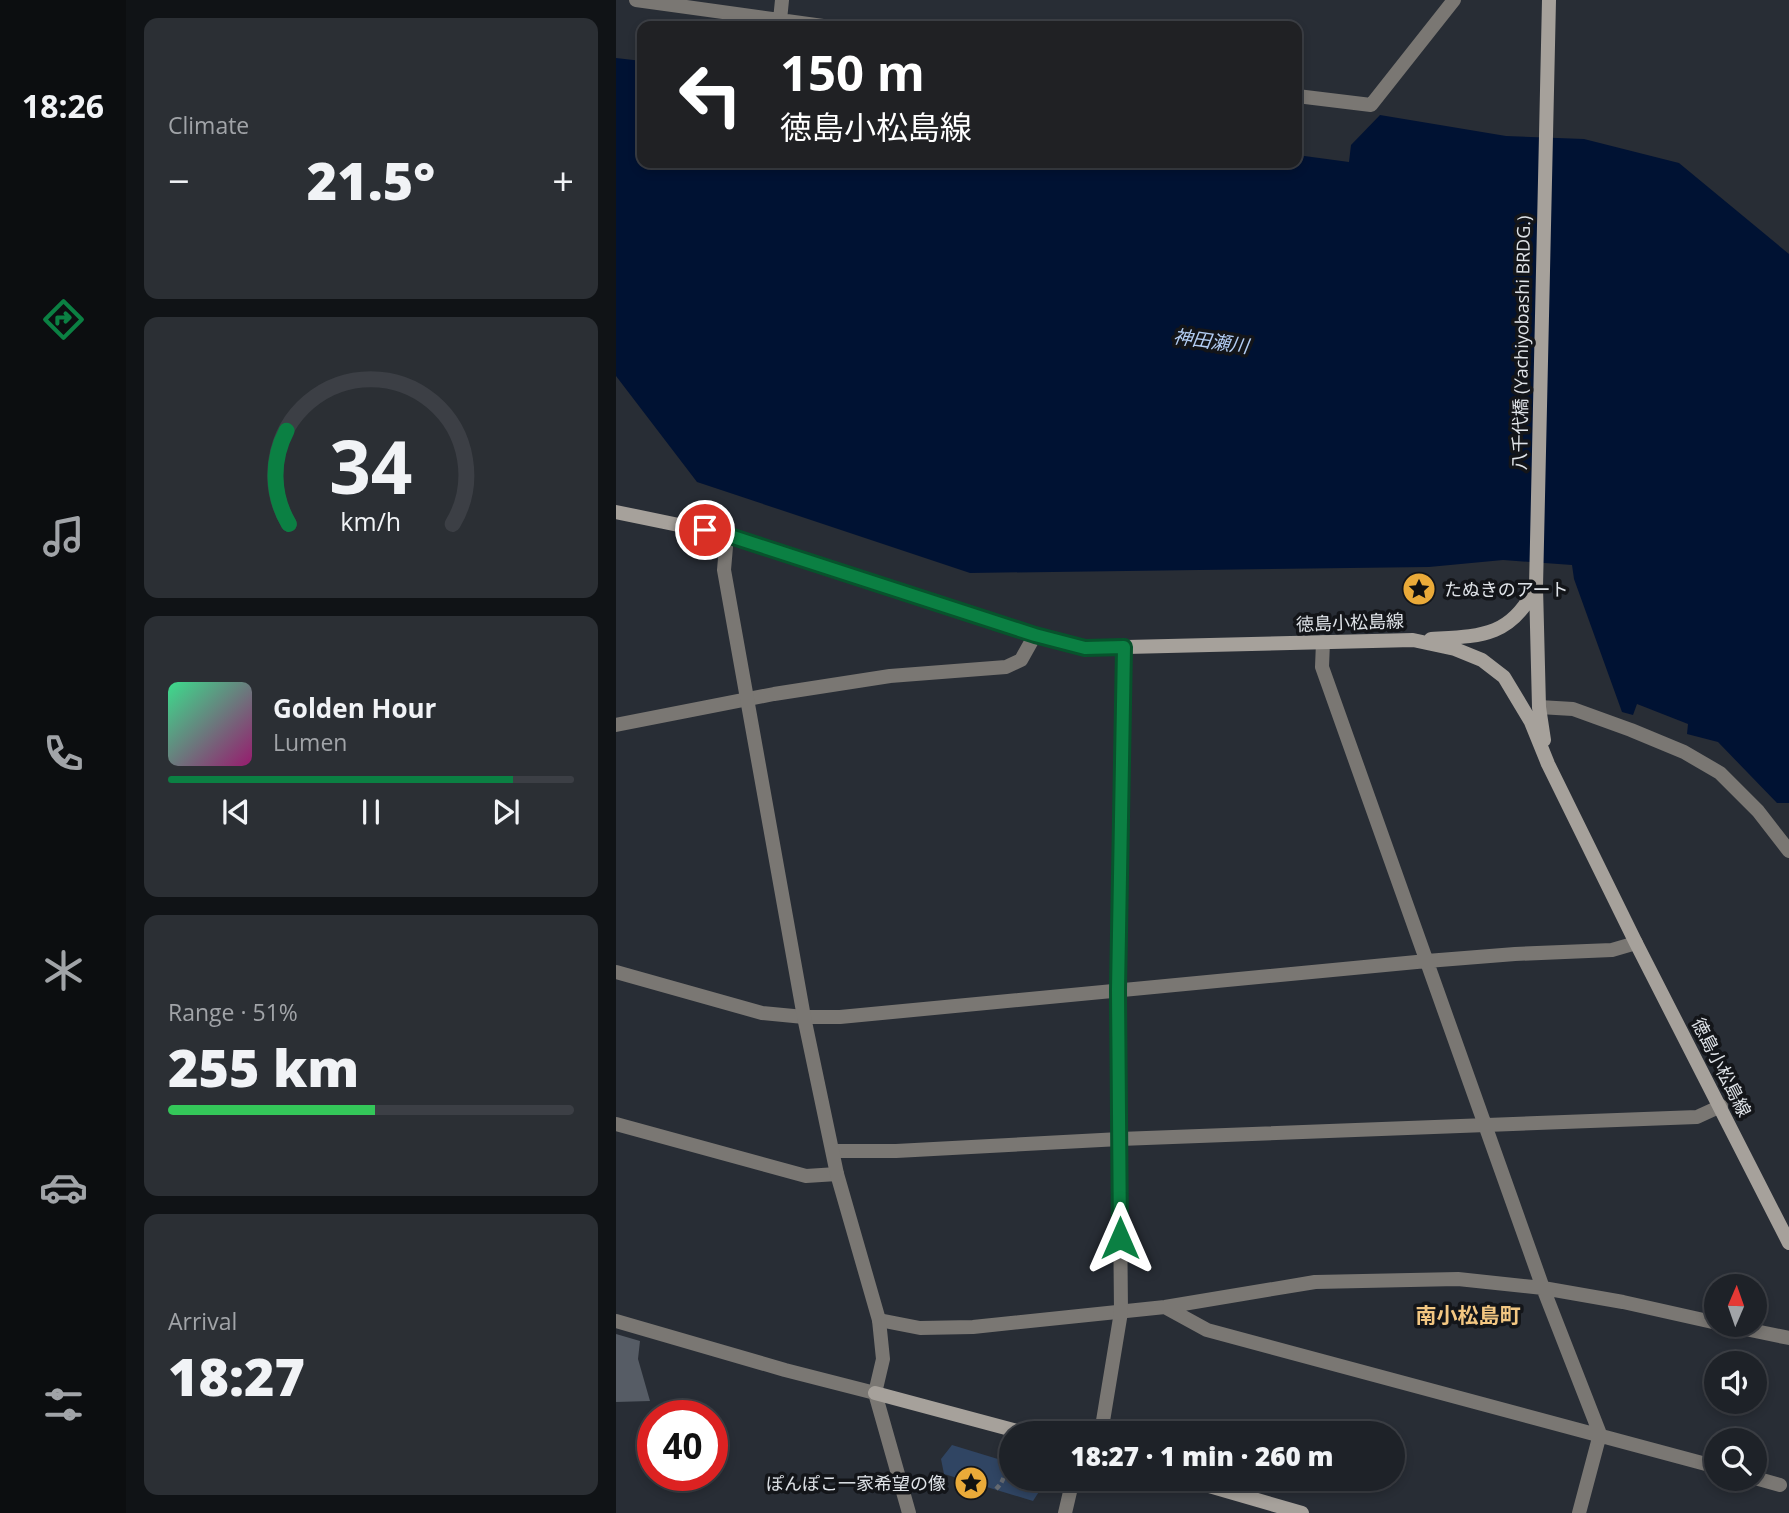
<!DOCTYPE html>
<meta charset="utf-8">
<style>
:root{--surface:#1e2228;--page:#2b2f34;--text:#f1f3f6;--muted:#a1a4a8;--line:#3c3f45;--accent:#0b8043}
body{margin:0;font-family:"Open Sans","Noto Sans JP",sans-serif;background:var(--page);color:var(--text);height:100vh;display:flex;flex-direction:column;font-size:26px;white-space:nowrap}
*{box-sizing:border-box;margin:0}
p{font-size:23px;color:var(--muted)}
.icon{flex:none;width:38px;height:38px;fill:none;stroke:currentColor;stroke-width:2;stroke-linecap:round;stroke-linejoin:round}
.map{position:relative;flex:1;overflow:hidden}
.side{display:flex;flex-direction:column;gap:18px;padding:18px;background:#101316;width:490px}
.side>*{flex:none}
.banner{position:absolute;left:21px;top:21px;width:665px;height:147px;border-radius:14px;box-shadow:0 4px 10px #0003,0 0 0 2px var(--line);background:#202124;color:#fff;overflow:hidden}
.needle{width:46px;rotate:2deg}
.buttons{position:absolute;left:1088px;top:1274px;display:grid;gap:14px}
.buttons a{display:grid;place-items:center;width:63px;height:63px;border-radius:50%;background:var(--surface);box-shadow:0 4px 10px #0003,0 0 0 2px var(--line);font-size:35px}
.speed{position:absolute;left:21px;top:1400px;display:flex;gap:14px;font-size:35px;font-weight:700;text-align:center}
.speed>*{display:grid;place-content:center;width:91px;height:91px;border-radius:50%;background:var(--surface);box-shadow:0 4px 10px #0003,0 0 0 2px var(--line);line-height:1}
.speed .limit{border:10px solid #d22;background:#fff;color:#111}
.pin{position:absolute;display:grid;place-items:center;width:60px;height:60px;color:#fff;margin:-30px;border:4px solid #fff;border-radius:50%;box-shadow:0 2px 7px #0007}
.me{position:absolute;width:77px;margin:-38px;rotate:0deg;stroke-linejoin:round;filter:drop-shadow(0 0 5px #0008)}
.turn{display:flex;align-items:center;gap:24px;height:147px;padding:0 28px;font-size:32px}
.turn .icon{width:91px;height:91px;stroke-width:2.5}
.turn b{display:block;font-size:49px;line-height:60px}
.big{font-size:52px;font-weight:800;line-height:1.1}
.side .card{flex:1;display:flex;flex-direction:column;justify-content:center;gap:10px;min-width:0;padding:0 24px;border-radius:14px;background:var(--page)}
.side .dial{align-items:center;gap:0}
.dial svg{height:182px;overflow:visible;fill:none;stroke:var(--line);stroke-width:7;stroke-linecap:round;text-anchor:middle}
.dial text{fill:var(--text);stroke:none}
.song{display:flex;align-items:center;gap:21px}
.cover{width:84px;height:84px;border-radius:10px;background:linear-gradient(135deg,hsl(150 70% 55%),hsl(320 70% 35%))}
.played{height:7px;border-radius:4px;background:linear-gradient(90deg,var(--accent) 85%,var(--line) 85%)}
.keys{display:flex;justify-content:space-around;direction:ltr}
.heat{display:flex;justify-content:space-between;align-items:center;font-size:38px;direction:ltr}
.charge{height:10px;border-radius:5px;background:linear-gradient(90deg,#34c759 51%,var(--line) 0)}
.trip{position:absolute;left:383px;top:1421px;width:406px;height:70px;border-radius:35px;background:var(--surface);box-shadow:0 4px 10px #0003,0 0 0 2px var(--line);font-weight:800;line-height:70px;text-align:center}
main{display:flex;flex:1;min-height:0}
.tab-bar{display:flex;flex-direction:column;width:126px;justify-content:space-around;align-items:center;background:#0c0e10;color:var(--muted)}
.tab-bar .icon{width:49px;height:49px}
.tab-bar .current{color:var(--accent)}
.tab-bar b{font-size:32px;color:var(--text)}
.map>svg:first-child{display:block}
.green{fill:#304563}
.water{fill:#001233}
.building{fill:#565c65}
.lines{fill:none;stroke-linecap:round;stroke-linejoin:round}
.path{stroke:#646970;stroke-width:4.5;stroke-dasharray:5 3.5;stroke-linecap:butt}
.service{stroke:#7a7773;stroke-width:14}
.minor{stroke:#7a7773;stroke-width:14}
.tertiary{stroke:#7a7773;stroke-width:14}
.secondary{stroke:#a6a19b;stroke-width:14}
.route-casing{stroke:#07532c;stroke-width:18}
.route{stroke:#0b8043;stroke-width:12}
.labels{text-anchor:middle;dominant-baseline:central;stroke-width:7;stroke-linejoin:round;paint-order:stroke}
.street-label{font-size:18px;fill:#dfe3e8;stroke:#131519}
.poi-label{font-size:18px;fill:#dfe3e8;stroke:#131519;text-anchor:start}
.water-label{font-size:19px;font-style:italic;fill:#b3cdf3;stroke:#131519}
.quarter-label{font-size:21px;font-weight:bold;fill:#f3c782;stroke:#131519}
</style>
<main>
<nav class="tab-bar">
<b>18:26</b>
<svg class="icon current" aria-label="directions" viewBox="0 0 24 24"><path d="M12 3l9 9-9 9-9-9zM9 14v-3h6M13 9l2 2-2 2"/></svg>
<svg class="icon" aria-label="music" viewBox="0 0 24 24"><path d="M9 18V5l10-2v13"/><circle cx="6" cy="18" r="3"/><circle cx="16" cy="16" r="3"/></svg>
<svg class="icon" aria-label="phone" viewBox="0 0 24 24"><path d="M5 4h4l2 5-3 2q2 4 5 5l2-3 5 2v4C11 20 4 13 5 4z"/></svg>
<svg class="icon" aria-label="climate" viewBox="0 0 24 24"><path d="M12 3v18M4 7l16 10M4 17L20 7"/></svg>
<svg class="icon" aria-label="car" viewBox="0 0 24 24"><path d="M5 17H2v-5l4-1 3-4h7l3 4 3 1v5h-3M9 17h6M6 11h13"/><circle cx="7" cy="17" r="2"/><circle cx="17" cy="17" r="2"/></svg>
<svg class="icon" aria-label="filters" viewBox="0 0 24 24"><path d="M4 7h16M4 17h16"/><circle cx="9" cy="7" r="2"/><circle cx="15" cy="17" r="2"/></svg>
</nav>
<section class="side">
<div class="card"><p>Climate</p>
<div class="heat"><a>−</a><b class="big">21.5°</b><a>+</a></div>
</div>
<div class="card dial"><svg viewBox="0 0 100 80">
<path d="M14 69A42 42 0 1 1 86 69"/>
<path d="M14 69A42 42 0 0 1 13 28" stroke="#0b8043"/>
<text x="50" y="56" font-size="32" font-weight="700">34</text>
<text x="50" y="72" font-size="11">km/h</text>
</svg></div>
<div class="card">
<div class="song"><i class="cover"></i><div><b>Golden Hour</b><p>Lumen</p></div></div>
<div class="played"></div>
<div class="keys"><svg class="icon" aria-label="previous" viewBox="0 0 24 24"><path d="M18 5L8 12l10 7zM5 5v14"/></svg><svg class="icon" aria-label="pause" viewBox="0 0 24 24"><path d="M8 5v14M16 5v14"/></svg><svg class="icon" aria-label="next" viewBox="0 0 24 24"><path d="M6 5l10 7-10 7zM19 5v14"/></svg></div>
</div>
<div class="card"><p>Range · 51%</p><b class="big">255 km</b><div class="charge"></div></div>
<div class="card"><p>Arrival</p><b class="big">18:27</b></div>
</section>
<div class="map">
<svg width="1173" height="1513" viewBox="0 0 1173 1513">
<rect width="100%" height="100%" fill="#282d35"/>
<path class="green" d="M336,1445l59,18 1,16h30v8l-9,14 -89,-27 -3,-15z"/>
<path class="water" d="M0,58l26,3v102h655v-8l52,7 2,-17 29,-30 126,21 78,3 95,24 110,91v549h-12l-59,-61 -31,-8 1,-10 -51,-20 -4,11 -11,-3 -48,-133 -2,-14 -69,-5 -74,7 -459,6 -273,-91 -81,-106z"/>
<path class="building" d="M0,1334l24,7 -2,18 12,42 -34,1z"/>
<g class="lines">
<path class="path" d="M380,1489c9,-9 10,-16 6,-29"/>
<path class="service" d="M259,1393l34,120
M449,1513l8,-34"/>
<path class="minor" d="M20,0l187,26
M164,20l2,-20
M681,96l74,9 83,-105
M707,642l-1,25 221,621 57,146 -21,79
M923,707l34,2 58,21 53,22 36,21 38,38 31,40
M0,725l158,-31 116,-18 116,-9 15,-7 14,-25
M0,972l146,41 42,4h36l587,-56 88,-7 97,-4 24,-7
M0,1124l190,52 31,-2
M217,1151h63l224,-12 577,-22 24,-11
M549,1307l42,23 510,137
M263,1320l41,8 53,-1 192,-20 150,-25 143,-3 85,9 80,14 94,21
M1110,1325l63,13
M1139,1478l25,7"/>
<path class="tertiary" d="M0,1321l169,49 90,23 8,-34 -4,-39 -42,-146 -33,-157 -80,-447 3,-35
M485,1433l20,-121 -3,-322 6,-343"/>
<path class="secondary" d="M0,512l111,23 308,100 50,13 328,-8 42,9 27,11 22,17 27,45 17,42 88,179 153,300
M815,639c49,-3 79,-2 103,-49
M928,740l-5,-33 -3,-120 13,-587
M259,1393l150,40
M569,1479l117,34"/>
</g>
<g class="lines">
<defs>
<path id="route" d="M89,530l22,5 308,100 50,13 39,-1 -6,343 2,248"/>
</defs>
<use href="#route" class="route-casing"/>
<use href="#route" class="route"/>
</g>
<defs>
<symbol id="sight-disc" viewBox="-11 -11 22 22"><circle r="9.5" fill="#eaaa39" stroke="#131519"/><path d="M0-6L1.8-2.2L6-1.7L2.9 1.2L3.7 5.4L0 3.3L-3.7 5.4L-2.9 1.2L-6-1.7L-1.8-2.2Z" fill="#111"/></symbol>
</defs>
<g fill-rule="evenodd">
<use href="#sight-disc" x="784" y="570" width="38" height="38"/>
<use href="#sight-disc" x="336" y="1464" width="38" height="38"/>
</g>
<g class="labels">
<g class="street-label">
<text transform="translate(905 343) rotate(-89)">八千代橋 (Yachiyobashi BRDG.)</text>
<text transform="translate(734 622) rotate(-2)">徳島小松島線</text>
<text transform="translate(1106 1067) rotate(63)">徳島小松島線</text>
</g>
<g class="poi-label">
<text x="828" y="589">たぬきのアート</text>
<text x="330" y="1483" text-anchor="end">ぽんぽこ一家希望の像</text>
</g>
<g class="water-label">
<text transform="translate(595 341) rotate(8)">神田瀬川</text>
</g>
<g class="quarter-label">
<text x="852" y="1315">南小松島町</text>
</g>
</g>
</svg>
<div class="buttons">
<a><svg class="needle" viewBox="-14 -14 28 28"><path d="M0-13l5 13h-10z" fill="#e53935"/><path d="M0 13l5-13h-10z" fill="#a1a4a8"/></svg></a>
<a><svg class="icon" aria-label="sound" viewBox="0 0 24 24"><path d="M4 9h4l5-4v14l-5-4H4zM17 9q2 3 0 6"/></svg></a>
<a><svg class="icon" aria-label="search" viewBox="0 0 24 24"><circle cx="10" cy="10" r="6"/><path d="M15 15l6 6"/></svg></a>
</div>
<div class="speed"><div class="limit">40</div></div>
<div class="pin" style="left:89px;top:530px;background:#d93025"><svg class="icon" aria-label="arrive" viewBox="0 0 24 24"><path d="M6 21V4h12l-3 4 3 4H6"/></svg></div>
<svg class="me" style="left:504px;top:1238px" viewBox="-20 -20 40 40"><path d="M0-17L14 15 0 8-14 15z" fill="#0b8043" stroke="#fff" stroke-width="4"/></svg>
<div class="trip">18:27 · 1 min · 260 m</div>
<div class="banner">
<div class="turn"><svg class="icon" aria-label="left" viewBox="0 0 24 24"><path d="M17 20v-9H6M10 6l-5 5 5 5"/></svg><div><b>150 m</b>徳島小松島線</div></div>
</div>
</div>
</main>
